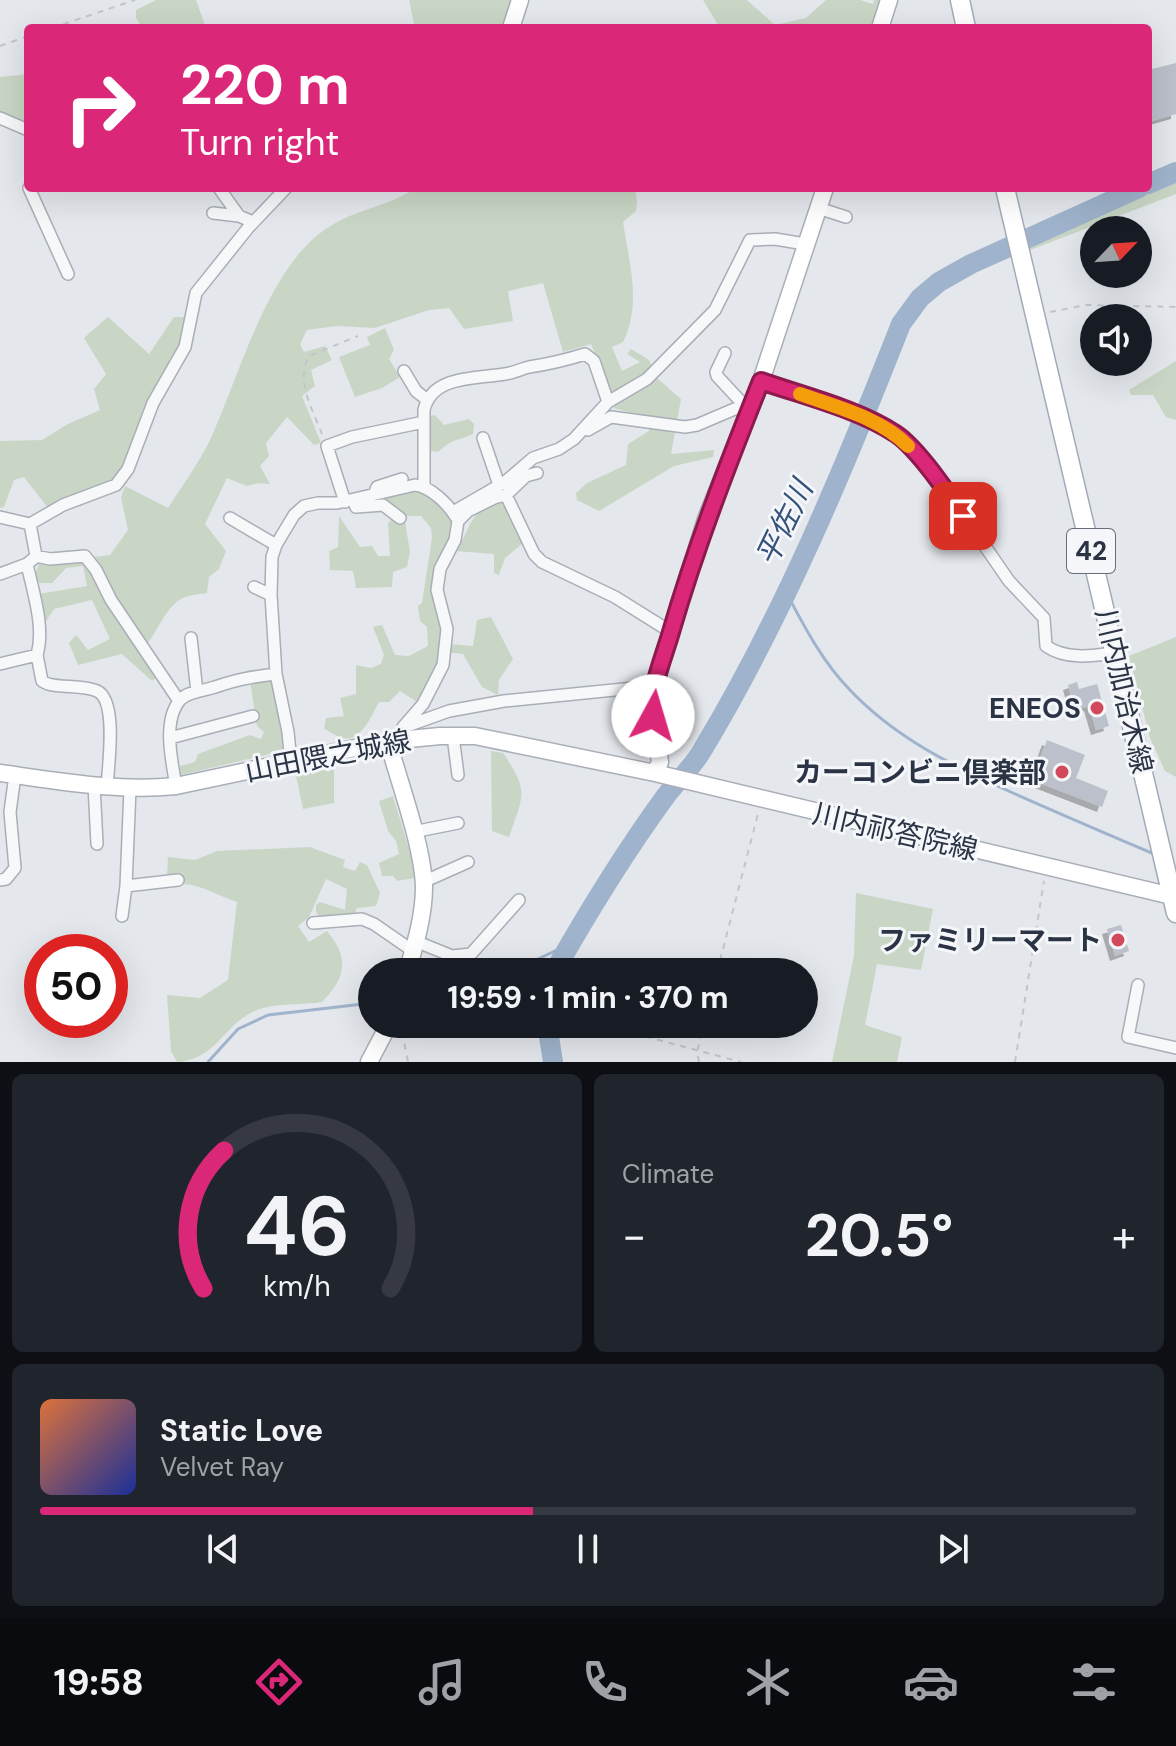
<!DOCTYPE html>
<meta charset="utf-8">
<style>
:root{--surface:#171b24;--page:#20242c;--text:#f1f3f6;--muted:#9ea1a6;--line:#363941;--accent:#db2777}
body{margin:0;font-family:"DM Sans","Noto Sans JP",sans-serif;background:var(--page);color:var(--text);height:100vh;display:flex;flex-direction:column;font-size:30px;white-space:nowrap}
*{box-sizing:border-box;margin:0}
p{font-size:26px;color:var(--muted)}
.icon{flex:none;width:44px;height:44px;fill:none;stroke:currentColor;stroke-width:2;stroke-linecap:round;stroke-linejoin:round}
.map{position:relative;height:1062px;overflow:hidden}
.sheet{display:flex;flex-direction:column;gap:12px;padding:12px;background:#0d0f14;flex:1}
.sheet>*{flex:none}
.top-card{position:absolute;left:24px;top:24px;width:1128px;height:168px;border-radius:8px;box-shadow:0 8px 32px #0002;background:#db2777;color:#fff;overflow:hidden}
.needle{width:52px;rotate:65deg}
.tools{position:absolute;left:1080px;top:216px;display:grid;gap:16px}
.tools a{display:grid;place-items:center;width:72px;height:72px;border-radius:50%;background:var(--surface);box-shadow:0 8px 32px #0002;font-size:40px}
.speed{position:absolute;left:24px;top:934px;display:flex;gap:16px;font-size:40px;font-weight:700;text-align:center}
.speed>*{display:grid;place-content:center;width:104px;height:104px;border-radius:50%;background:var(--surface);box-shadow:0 8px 32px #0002;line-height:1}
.speed .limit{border:12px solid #d22;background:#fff;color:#111}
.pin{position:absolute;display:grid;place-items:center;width:68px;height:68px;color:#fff;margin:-34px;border-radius:16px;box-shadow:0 4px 12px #0006}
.me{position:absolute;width:88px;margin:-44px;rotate:6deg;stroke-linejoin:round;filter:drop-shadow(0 0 6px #0008)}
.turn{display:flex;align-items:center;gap:28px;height:168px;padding:0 24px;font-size:36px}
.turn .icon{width:104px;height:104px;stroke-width:2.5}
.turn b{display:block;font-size:56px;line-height:68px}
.big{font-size:60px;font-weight:700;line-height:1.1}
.sheet .tile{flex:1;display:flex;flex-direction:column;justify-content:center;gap:12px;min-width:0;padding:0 28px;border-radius:12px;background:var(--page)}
.sheet .dial{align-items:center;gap:0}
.dial svg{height:208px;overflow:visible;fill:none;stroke:var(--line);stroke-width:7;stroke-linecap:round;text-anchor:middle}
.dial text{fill:var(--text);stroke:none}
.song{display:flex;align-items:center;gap:24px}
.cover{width:96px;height:96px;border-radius:12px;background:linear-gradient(135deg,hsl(20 70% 55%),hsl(230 70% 35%))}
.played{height:8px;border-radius:4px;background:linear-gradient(90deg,var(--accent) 45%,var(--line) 45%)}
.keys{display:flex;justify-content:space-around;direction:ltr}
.heat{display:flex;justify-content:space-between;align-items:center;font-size:44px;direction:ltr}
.sheet .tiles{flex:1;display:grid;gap:12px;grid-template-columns:1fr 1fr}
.tile:last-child{grid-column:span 2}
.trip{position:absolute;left:358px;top:958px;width:460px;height:80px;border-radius:40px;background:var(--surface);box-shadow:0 8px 32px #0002;font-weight:700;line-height:80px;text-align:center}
.menu{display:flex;height:128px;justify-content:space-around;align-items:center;background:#090b0e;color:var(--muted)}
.menu .icon{width:56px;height:56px}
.menu .active{color:var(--accent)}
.menu b{font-size:36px;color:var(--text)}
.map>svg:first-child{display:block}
.green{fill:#c9d6c5}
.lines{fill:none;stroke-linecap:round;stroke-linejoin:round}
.stream{stroke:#9fb4cc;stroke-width:3}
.river{stroke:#9fb4cc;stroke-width:20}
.building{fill:#bbc0ca;filter:url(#shadow)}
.street-casing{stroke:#a9aeb7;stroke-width:14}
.secondary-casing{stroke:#a9aeb7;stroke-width:19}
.primary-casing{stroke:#a3abb8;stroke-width:21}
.path{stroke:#c2c5cb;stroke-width:2;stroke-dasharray:6 6;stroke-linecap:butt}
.street{stroke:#f7f8fa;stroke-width:11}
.secondary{stroke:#fff;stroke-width:16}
.primary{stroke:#fff;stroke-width:18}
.route-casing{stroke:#8e194d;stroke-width:20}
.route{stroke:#db2777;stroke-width:14}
.slow{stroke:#f59e0b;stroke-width:14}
.poi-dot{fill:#d1495b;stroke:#f4f6f9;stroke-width:3}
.labels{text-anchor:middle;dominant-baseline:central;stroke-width:6;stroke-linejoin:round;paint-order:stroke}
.shield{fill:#f4f6f9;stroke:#676e7b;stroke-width:2}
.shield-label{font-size:26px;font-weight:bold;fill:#2b3445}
.street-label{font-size:28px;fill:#2b3445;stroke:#f4f6f9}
.poi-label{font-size:28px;font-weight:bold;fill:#2b3445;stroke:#f4f6f9;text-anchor:end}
.water-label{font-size:30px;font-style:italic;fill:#34527a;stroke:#f4f6f9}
</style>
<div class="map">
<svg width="1176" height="1062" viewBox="0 0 1176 1062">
<defs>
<filter id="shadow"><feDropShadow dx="-5" dy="5" stdDeviation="0" flood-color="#0004"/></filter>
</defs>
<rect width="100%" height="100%" fill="#e4e7ec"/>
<path class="green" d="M156,0h40l10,28h-55l-2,-4 -8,2 -5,-8v-8z
M409,0h104l-12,28h-86z
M703,0h44l28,25 31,-7 20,-18h34l13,4 1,-4h11l-13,28h-152z
M28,74v49l-28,-9v-37z
M1176,178v16l-198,76 110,-55z
M416,188h219l2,13 -1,10 -13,11c6,40 19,82 0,120l-11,5 10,24 18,-9 -13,-8 4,-5 18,11 9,19 23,20 -10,55 43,-4 -1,7 -39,9 -75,45 -22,-11 -1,-7 11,-10 39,-18 2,-21 21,-13v-13l-35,-10 -9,-31 -14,-33 -28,8 -20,-69 -35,8 5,30 -49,8 -15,-21 -20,2 -54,18 -39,-2 -29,4 -7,14 4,8 21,-6 7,14 -21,10 4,16 -13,10 19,47 -7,2 -27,-28 -21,26 3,13 -9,10 10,18 -12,-1 -11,3 -20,-8 -22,46 21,27 -7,18 -10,8 -2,16c-8,1 -19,2 -26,6 -18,10 -25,39 -41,53l17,25 -5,4 -30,-27 -44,11 -9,-22 7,-8 12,15 22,-11 -18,-39 -38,9 -10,15 -5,-30 48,-8 -4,-20 -17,2 -14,15h-13l-4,-8 4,-11 71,-9 18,-25 -7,-33 4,-11 43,22c14,-22 31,-45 42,-68 30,-64 58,-178 122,-215 27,-16 59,-20 84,-37z
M108,317l41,37 25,-37h14l-7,29 -56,120 -12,16 -65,26 -24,-31 -10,3 -10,27 -4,1v-67l42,-1 26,-16 32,-14 -6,-21 12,-15 -22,-36z
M385,328l9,22 -5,9 11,18 -18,11 -27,9 -16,-40 31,-12 -3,-8z
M1176,361v59l-10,-3 -13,-22h-22l-2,-5z
M435,415l9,10 25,-6 5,5 -1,10c-17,8 -18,3 -35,18l-8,-1v-35z
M423,488l25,22 8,12 -3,19 -15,28 4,91 -13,29 -12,13 -17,-11 -11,11h-10c-8,14 -17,40 -37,36 -6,-2 -12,-7 -18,-9l2,-11 18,-2 -4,-18 16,-4v-29l15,3 10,-4 3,-9 -11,-28 9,-2 13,30 14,1 19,-10 -1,-19 -7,-6 -2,-15 4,-3 10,-65 -1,-10 -10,-12h-17l6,36 -3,15 -14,5 -1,15 -36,1 -3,-17 -23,-1 -1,-19 9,-4 1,-31 21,31 12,-1 6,10h12l-2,-33 7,-7 -22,-18z
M500,503l5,4 17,37 -17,14 -6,17 -5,-2v-19l-39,-3c18,-22 11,-40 45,-48z
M491,617l22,42 -14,21 -1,15 -16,-8 -19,-33 -16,-2 1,-8 25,2 4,-26z
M1176,637v140l-11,-6 -15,-33 -21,-82z
M274,677l13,73 -106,25 -1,-9 15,-4 3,-8 52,-19 11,4 3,-7 -7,-6 -7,-45z
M491,751l12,2c27,39 20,42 6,84l-17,-6z
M334,760v43l-31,6 -8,-38z
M393,796l22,73v9l-18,3 -4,-5h-11l-3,-13 20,-9 -3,-13 -8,-10 -9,-30z
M310,847l35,13 -2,7 12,4 5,-9 7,3 13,28 -4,13 -19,2 -4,9h-33l-4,-5v-7l4,-3 25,8 2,-21 -21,-10 -17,38 -11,9 11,16 18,-11c23,28 19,46 -5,71 -19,3 -44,1 -62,7 -36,12 -41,50 -83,53l-6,-11 -4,-56 33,3 28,-18 9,-78c-19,-6 -34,-17 -54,-18l-1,-8h-15l1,-19 27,3 22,-9z
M856,893l77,16 -12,61 -44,-6 -12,61 37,12 -5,25h-65l22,-106z"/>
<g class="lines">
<path class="stream" d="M786,592c18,34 36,69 63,97 46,49 104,77 164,104 47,21 94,41 141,61
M510,972l60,-28
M208,1062l30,-33 30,-14 104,-12"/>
<path class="river" d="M1148,184l28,-12
M554,972c34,-60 71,-120 111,-175 12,-16 28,-30 38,-48 80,-133 141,-280 198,-425l19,-26 19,-16 32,-18 168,-76
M547,1024l6,38"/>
</g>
<path class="building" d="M1176,63v51l-28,8v-52z
M1077,682l2,7 18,-5 12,42 -13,4 -7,-24 -14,4 -7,-25z
M1047,740l38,15 -9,23 32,13 -6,16 -70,-27z
M1121,925l8,26 -14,5 -8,-27z"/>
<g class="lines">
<defs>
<path id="street" d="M0,118l28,12
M29,188l39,86
M219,188l20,28 14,6
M818,208l28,9
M213,213l26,3
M725,353l-9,19 1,4 27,29
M404,371l12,20 10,8
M761,381l89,31 46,22 55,63 58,84 35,37 2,28c20,14 46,10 69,7
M608,402l39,-23 68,-69 35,-70 25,-1 30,5
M588,430l23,-13 74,10 12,-2 47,-20 7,2
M483,438l16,47
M424,486v-76c8,-35 52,-31 81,-36 8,-1 16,-5 24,-7 20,-3 37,-7 56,-13l9,7 14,41 -34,37 -15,10 -26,9 -28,24 -52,30
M375,492l2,-5 25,-8
M506,495l20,-19 11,-3
M353,500l3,7 27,-2 17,13
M345,502l-18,-56 25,-9 72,-15
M0,517l30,7 33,-19 53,-20 12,-16 25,-66 32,-56 11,-54 52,-65 38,-40
M230,518l46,27 -4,12 -1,38
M30,524l6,32 14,3 35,-3 11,14 15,30 68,101
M276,545l18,-30 10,-9 14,-3h19l78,-18c16,2 33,19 41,32
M27,564c6,28 18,63 10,91
M0,574l27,-10 6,-5
M254,587l17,8 5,79
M191,638l6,54
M0,664l37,-9 5,26 6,3c15,4 35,1 49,7 21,9 11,76 10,96
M407,726l42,-15 55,-10 150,-15
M403,727l20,-23 20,-39 4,-36 -10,-39 3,-21 15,-29 3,-19 10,-10 26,-13 12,-3 28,59 8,8 73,35 56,35
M453,736l5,39
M170,738l83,-22
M94,785l3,59
M176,786c-4,-24 -14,-65 4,-86 8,-9 24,-9 35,-13 24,-8 36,-10 61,-13l12,58 3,30
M413,832l45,-9
M0,880l6,-1 9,-11 -5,-56 5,-37
M423,882l45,-20
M126,886l52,-6
M122,916l4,-30 4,-97
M313,923l49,-4 12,5 39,27
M415,941l37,15 19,-2 48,-54
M1138,985l-10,52 48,11"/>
<path id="secondary" d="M511,28l9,-28
M880,28l9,-28
M388,741c11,41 35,105 36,146 0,29 -9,58 -17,85
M0,773c59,8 117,19 176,13l212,-45 52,-5h35l180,37 521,124
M655,773l5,-11 -9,-60 3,-16 52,-167 55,-138 64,-193
M369,1062l20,-38"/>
<path id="primary" d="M960,0l6,28
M1005,188l171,725"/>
</defs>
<use href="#street" class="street-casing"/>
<use href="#secondary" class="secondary-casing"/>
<use href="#primary" class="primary-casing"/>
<path class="path" d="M52,28l83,-28
M0,46l28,-10
M1050,312l36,-7 90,2
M322,434c-9,-24 -27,-53 -13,-78l49,-20
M717,972l42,-162
M599,1024l142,38
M402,1032l6,30
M699,1062l-2,-10 7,-28
M1015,1062l29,-181"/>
<use href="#street" class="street"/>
<use href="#secondary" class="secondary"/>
<use href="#primary" class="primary"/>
</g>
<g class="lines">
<defs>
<path id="route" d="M653,716c-3,-29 10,-56 18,-84 25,-86 57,-168 90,-251 43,15 97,28 135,53 21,14 53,60 67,82"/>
</defs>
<use href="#route" class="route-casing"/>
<use href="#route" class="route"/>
<path class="slow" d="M800,394c36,13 81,24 108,52"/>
</g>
<g class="poi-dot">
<circle cx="1097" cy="708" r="8"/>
<circle cx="1062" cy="772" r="8"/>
<circle cx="1118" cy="940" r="8"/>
</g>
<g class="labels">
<rect class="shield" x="1067" y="529" width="48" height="44" rx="6"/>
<g class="shield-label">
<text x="1091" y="551">42</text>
</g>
<g class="street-label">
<text transform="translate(1124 691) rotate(77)">川内加治木線</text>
<text transform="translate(328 756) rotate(-11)">山田隈之城線</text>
<text transform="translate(895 832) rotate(13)">川内祁答院線</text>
</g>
<g class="poi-label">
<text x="1081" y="708">ENEOS</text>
<text x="1046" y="772">カーコンビニ倶楽部</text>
<text x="1102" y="940">ファミリーマート</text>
</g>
<g class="water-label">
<text transform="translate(784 523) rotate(-64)">平佐川</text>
</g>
</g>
</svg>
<div class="tools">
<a><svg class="needle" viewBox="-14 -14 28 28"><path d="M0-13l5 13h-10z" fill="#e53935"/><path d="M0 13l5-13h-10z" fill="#9ea1a6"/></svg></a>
<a><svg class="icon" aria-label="sound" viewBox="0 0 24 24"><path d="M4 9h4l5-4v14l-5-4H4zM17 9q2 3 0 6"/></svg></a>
</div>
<div class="speed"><div class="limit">50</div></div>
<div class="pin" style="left:963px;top:516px;background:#d93025"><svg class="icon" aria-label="arrive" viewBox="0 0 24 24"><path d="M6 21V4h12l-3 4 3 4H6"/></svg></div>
<svg class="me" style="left:653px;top:716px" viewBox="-20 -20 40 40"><circle r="19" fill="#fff"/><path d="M0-13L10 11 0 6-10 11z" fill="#db2777"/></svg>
<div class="trip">19:59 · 1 min · 370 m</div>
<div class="top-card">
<div class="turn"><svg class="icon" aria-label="right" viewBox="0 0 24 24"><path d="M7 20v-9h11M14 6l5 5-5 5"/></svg><div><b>220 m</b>Turn right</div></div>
</div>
</div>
<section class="sheet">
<div class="tiles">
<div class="tile dial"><svg viewBox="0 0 100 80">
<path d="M14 69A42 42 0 1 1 86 69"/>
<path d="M14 69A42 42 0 0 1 22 16" stroke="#db2777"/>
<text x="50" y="56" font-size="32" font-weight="700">46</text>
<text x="50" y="72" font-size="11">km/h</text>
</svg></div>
<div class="tile"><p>Climate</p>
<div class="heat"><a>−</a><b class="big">20.5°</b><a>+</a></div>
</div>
<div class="tile">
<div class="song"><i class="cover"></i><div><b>Static Love</b><p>Velvet Ray</p></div></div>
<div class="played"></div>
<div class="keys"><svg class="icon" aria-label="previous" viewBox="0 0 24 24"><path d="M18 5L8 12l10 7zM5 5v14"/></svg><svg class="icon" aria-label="pause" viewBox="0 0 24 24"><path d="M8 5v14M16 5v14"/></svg><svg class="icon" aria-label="next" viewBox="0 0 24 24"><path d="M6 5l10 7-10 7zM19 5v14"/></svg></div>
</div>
</div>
</section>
<nav class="menu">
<b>19:58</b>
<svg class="icon active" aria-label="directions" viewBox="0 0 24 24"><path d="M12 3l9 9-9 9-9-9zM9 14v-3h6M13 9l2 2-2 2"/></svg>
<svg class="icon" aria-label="music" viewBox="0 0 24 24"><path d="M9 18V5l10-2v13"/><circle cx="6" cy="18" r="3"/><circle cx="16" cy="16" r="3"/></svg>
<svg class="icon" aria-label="phone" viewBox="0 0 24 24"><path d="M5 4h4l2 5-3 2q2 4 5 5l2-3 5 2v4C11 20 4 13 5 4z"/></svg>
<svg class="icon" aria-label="climate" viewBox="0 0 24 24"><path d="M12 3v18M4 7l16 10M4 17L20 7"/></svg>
<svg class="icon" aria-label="car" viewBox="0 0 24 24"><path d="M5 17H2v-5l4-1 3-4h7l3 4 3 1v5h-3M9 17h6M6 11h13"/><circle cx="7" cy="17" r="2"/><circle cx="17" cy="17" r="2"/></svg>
<svg class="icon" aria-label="filters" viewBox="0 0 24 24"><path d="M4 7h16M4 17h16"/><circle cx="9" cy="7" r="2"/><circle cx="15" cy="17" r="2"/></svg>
</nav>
